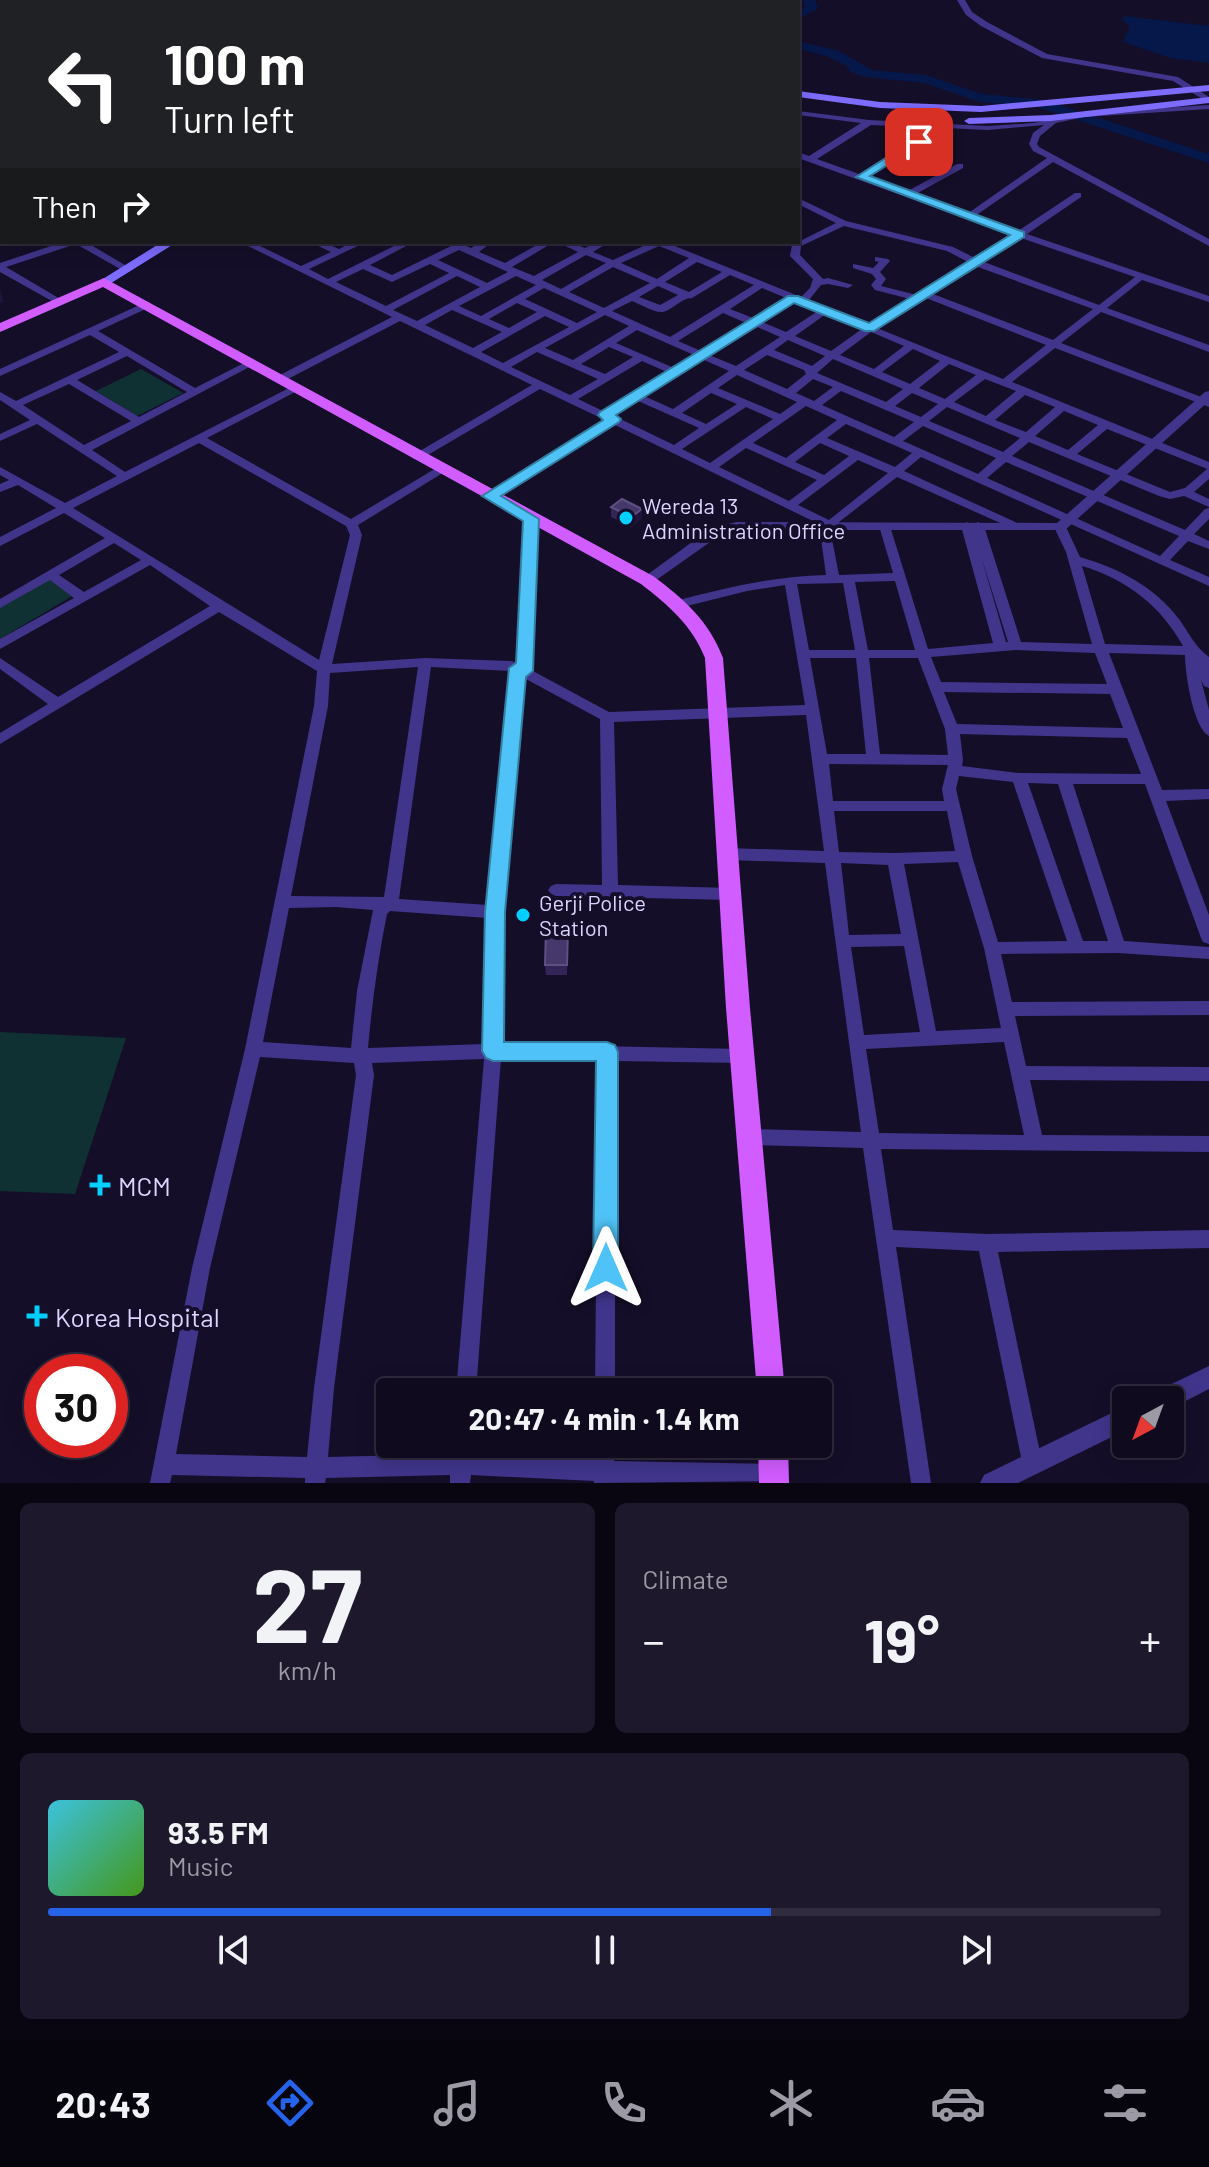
<!DOCTYPE html>
<meta charset="utf-8">
<style>
:root{--surface:#100a1f;--page:#1e182c;--text:#f1f3f6;--muted:#9c9aa4;--line:#302b3d;--accent:#2563eb}
body{margin:0;font-family:Barlow,sans-serif;background:var(--page);color:var(--text);height:100vh;display:flex;flex-direction:column;font-size:30px;white-space:nowrap}
*{box-sizing:border-box;margin:0}
p{font-size:26px;color:var(--muted)}
.icon{flex:none;width:44px;height:44px;fill:none;stroke:currentColor;stroke-width:2;stroke-linecap:round;stroke-linejoin:round}
.map{position:relative;height:1483px;overflow:hidden}
.panel{display:flex;flex-direction:column;gap:20px;padding:20px;background:#090611;flex:1}
.panel>*{flex:none}
.banner{position:absolute;left:0px;top:0px;width:800px;height:244px;box-shadow:0 4px 20px #0003,0 0 0 2px var(--line);background:#202124;color:#fff;overflow:hidden}
.needle{width:52px;rotate:221deg}
.tools{position:absolute;left:1112px;top:1386px;display:grid;gap:16px}
.tools a{display:grid;place-items:center;width:72px;height:72px;border-radius:8px;background:var(--surface);box-shadow:0 4px 20px #0003,0 0 0 2px var(--line);font-size:40px}
.speed{position:absolute;left:24px;top:1354px;display:flex;gap:16px;font-size:40px;font-weight:700;text-align:center}
.speed>*{display:grid;place-content:center;width:104px;height:104px;border-radius:50%;background:var(--surface);box-shadow:0 4px 20px #0003,0 0 0 2px var(--line);line-height:1}
.speed .limit{border:12px solid #d22;background:#fff;color:#111}
.pin{position:absolute;display:grid;place-items:center;width:68px;height:68px;color:#fff;margin:-34px;border-radius:16px;box-shadow:0 4px 12px #0006}
.me{position:absolute;width:88px;margin:-44px;rotate:0deg;stroke-linejoin:round;filter:drop-shadow(0 0 6px #0008)}
.turn{display:flex;align-items:center;gap:28px;height:168px;padding:0 32px;font-size:36px}
.turn .icon{width:104px;height:104px;stroke-width:2.5}
.turn b{display:block;font-size:56px;line-height:68px}
.then{display:flex;align-items:center;height:76px;padding:0 32px;background:#0003;gap:16px;font-size:30px}
.big{font-size:60px;font-weight:700;line-height:1.1}
.panel .card{flex:1;display:flex;flex-direction:column;justify-content:center;gap:12px;min-width:0;padding:0 28px;border-radius:12px;background:var(--page)}
.panel .dial{align-items:center;gap:0}
.dial b{font-size:104px;line-height:1}
.song{display:flex;align-items:center;gap:24px}
.cover{width:96px;height:96px;border-radius:12px;background:linear-gradient(135deg,hsl(190 70% 55%),hsl(100 70% 35%))}
.played{height:8px;border-radius:4px;background:linear-gradient(90deg,var(--accent) 65%,var(--line) 65%)}
.keys{display:flex;justify-content:space-around;direction:ltr}
.heat{display:flex;justify-content:space-between;align-items:center;font-size:44px;direction:ltr}
.panel .tiles{flex:1;display:grid;gap:20px;grid-template-columns:1fr 1fr}
.card:last-child{grid-column:span 2}
.trip{position:absolute;left:376px;top:1378px;width:456px;height:80px;border-radius:8px;background:var(--surface);box-shadow:0 4px 20px #0003,0 0 0 2px var(--line);font-weight:700;line-height:80px;text-align:center}
.menu{display:flex;height:128px;justify-content:space-around;align-items:center;background:#06040c;color:var(--muted)}
.menu .icon{width:56px;height:56px}
.menu .selected{color:var(--accent)}
.menu b{font-size:36px;color:var(--text)}
.map>svg:first-child{display:block}
.green{fill:#103133}
.water{fill:#061849}
.lines{fill:none;stroke-linecap:round;stroke-linejoin:round}
.river{fill:#061849;fill-rule:evenodd}
.minor{fill:#40358b;fill-rule:evenodd}
.tertiary{fill:#40358b;fill-rule:evenodd}
.secondary{fill:#7d6cff;fill-rule:evenodd}
.primary{fill:#d15cff;fill-rule:evenodd}
.wall{fill:#342558}
.shaded-wall{fill:#20143d}
.building{fill:#46386a;stroke:#5e5181;stroke-width:2}
.route{fill:#4fc3f7;stroke:#337fa1;stroke-width:2}
.poi-dot{fill:#01cfff;stroke:#150e29;stroke-width:3}
.labels{text-anchor:middle;dominant-baseline:central;stroke-width:8;stroke-linejoin:round;paint-order:stroke}
.poi-label{font-size:22px;fill:#ded5ff;stroke:#150e29;text-anchor:start}
.near-poi-label{font-size:26px;fill:#ded5ff;stroke:#150e29;text-anchor:start}
</style>
<div class="map">
<svg width="1209" height="1483" viewBox="0 0 1209 1483">
<rect width="100%" height="100%" fill="#150e29"/>
<path class="green" d="M141,369l42,24 -46,23 -41,-25z
M47,577l27,18 -74,44v-35z
M0,1032l126,6 -51,156 -75,-3z"/>
<path class="water" d="M1124,16l85,10v37l-39,-5 -47,-16 7,-16 -8,-6z"/>
<g class="lines">
<path class="river" d="M803,0h12l3,8 -20,12v-9l7,-4z
M798,41l41,10 33,19 54,5 56,19 62,6 165,54v9l-172,-56 -57,-5 -56,-19 -59,-6 -14,-5 -6,-7 -16,-8 -31,-8z"/>
<path class="minor" d="M63,0h25l-4,2h-25z
M325,0h8l1,2h-8z
M379,0h8l-10,2z
M423,0h8l1,2h-8z
M523,0h8l1,2h-8z
M957,0h8l7,12 15,10 60,32 131,23 31,20v6l-36,-22 -131,-23 -61,-32 -15,-11z
M1209,105v4l-125,8 -28,6 -16,13 -3,8 2,3 170,92v7l-156,-84 -78,54 43,15 57,-38h6v4l-54,37 182,62v6l-67,-22 -35,28 102,37v7l-108,-40 -40,31 148,57v7l-154,-59 -43,34 197,80v17l-15,13 15,7v8l-25,-11 -14,3 -11,-3 -130,-54 -17,14 173,74 20,-21 4,-1v11l-15,15 15,7v8l-21,-8 -18,19 39,17v9l-288,-129 -17,14 122,56 -2,3h-8l-119,-53 -67,52 9,46 54,-2 -14,-47 2,-3h8l39,126 65,-6 -32,-117 6,-4 5,3 6,-3 6,4 37,116 71,2 -26,-92 -12,-25 6,-4 6,4 14,30c38,11 74,29 99,62 10,14 16,28 30,38v31l-5,-2 -3,-6 8,30v26c-16,-8 -24,-63 -24,-81l-76,-2 53,137 47,-1v10l-43,2 43,114v29l-6,-2 -2,-4 -56,-154h-72l51,157 85,6v12l-91,-6 -117,1 11,48 197,-1v14l-194,1 11,50 183,1v14l-179,-1 12,55 167,1v16l-328,-3 12,81 94,4 222,-4v18l-211,4 44,210 -3,7 -7,3 -7,-3 -3,-7 -43,-211 -83,-4 35,236h-20l-48,-335 -114,-3 -6,-2 -3,-6 3,-6 6,-2 112,3 -36,-269 -98,-3 -5,-2 -3,-4 3,-4 5,-2 97,3 -18,-136 -192,7 4,163 114,3 5,2 3,4 -3,4 -5,2 -176,-4 -5,-2 -3,-4 3,-4 5,-2 46,1 -2,-166 -76,-41 -21,234 -1,132 240,5 6,2 2,5 -2,5 -6,2 -127,-2v331h-20l3,-332 -97,-2 -25,334h-20l28,-333 -112,4 2,12 -40,313 -6,69 124,-3 1,-10h20v10l121,6v-16h20v17l160,3 7,3 3,7 -3,7 -187,2v-2l-123,-6 -1,8h-20v-8l-124,3 -1,5h-20v-5l-133,-3 -2,8h-20l42,-215 53,-219 69,-343 3,-35 -98,-59 -219,132v-11l48,-29 -48,-35v-11l58,39 152,-91 -60,-41 -150,84v-10l74,-41 -24,-18 -50,28v-9l105,-61 -41,-25 -64,33v-9l56,-29 -38,-23 -18,7v-8l9,-4 -9,-5v-8l65,36 52,-27 -80,-52 -37,17v-7l30,-14 -30,-20v-8l16,9 103,-49 -29,-17 -90,41v-7l146,-67 4,1v4l-52,24 97,57 53,-27 4,-1 5,3 -165,87 33,22 170,-87 5,3 -1,2 -92,48 144,81 87,-52h8v4l-88,54 4,10 -30,129 93,-6 86,3 7,2 7,-144 6,-4 6,4 -6,151 78,42 196,-7 -20,-120 -38,6 -68,17 -6,-4 2,-3c50,-13 99,-25 151,-26l-7,-51 -206,-100 -119,74h-8v-4l119,-74 -65,-31 -119,70h-8v-4l119,-70 -132,-64 -116,60h-8v-4l116,-60 -152,-75h12l49,24 30,-14 -21,-10h13l16,7 14,-7h13l-57,27 19,10 74,-37h12l-44,23 22,10 59,-29 -7,-4h13l14,6 10,-6h11l-13,10 26,11 37,-21h12l-42,25 22,9 44,-24 -21,-10h13l15,6 12,-6h12l-16,10 20,8 39,-18h13l136,55 9,-9 3,-9 -23,-23 2,-11 44,-22 -38,-19v-6l48,23 107,26 24,12 35,-24 -214,-77v-6l11,4 52,-33 -63,-8v-4l71,9 119,6 45,-3 51,-10zM871,125l64,3 -76,46 -42,-15zM1044,125l-11,8 -4,11 4,7 14,7 -80,56 -53,-19 49,-27v-4h-6l-51,28 -39,-15 78,-49 43,2zM844,226l103,25 23,12 -53,32 -36,-9 5,-7 -6,-7 10,-11 -2,-2 -13,-2v4l4,1 -6,6 -20,-4v4l19,6 4,5 -5,6 4,5 35,9 -41,25 -60,-24 12,-15 7,-1 20,4 5,-3 -25,-7 -5,1 -23,-24 1,-9zM1021,238l114,39 -36,28 -115,-43zM659,246l30,12 -32,21 -36,-16zM459,250l49,22 -21,11 -49,-23zM586,255l20,8 -45,26 -19,-9zM697,262l25,10 -33,20 -24,-10zM430,264l19,9 -63,33 -50,-24 27,-13 29,13zM613,267l37,16 -46,25 -35,-16zM978,267l115,42 -40,31 -120,-46zM730,275l24,10 -84,52 -58,-26 20,-10c8,3 22,12 31,11 11,-3 18,-14 29,-14zM457,276l23,11 -63,34 -24,-11zM516,276l20,9 -55,31 -22,-10zM658,286l20,9 -18,10 -21,-8zM544,288l53,24 -20,11 -52,-24zM762,288l24,10 -33,20 -23,-9zM926,298l120,47 -43,34 -126,-51zM795,301l23,10 -32,21 -24,-10zM517,303l20,9 -28,16 -20,-9zM452,310l50,22 -29,16 -48,-23zM723,313l23,10 -45,28 -23,-10zM826,314l36,15 -31,22 -36,-15zM605,315l24,11 -56,34 -28,-12zM545,316l24,11 -66,36 -22,-11zM755,326l25,11 -44,29 -27,-11zM637,330l57,25 -20,13 -58,-25zM871,332l33,14 -30,23 -34,-14zM788,340l37,16 -13,10 -38,-16zM609,347l24,10 -28,17 -24,-10zM913,349l27,12 -30,23 -28,-12zM537,352l61,27 -28,16 -59,-28zM767,355l37,15 2,4 -19,15 -43,-19zM127,356l60,36 -48,25 -62,-37zM702,359l27,12 -56,38 -29,-13zM833,359l70,30 -17,13 -69,-29zM642,361l25,11 -64,39 -25,-12zM949,364l27,11 -31,24 -26,-11zM737,375l60,27 -17,12 -62,-26zM813,379l20,8 -19,14 -18,-8zM985,379l31,12 -30,25 -32,-14zM69,384l62,37 -47,24 -61,-40zM841,391l73,31 -20,15 -72,-32zM711,393l26,11 -31,20 -24,-11zM912,393l26,11 -17,13 -26,-11zM1025,395l30,12 -29,25 -31,-12zM636,400l63,28 -25,17 -62,-30zM806,406l31,14 -51,38 -33,-15zM746,407l27,12 -63,44 -28,-14zM947,407l73,31 -17,14 -74,-31zM1064,411l34,14 -30,25 -33,-14zM846,424l66,29 -17,14 -68,-29zM923,426l73,32 -18,16 -75,-33zM1107,429l98,39 2,1 -22,19 -15,4 -93,-38zM199,443l147,83 4,9 -31,125 -246,-152zM820,443l29,13 -25,19 -29,-13zM746,448l71,32 -28,21 -70,-34zM858,460l30,13 -59,47 -31,-15zM1006,462l173,74 -19,20 -173,-78zM114,543l27,17 -57,32 -25,-17zM981,556l27,86h-2zM1082,566c44,13 79,40 101,80l-78,-2zM895,581l20,69h-47l-13,-68zM843,583l12,67h-46l-12,-66zM1016,650l79,3 12,31 -166,-2 -10,-25zM810,658h46l10,96h-39zM869,658h49l27,71 3,26 -68,-1zM418,667l-34,230 -93,-1 37,-190 2,-33zM431,667l80,4 -23,234 -89,-6zM944,692l166,2 13,34 -166,-4zM960,734l167,4 14,36 -122,-1 -57,-7 1,-6zM829,764l119,1 -6,24 2,12h-111zM959,776l54,6 54,159 -69,1 -26,-86 -16,-67zM1028,783l30,1 50,157h-25zM834,811h113l8,40 -60,2 -56,-1zM958,862l26,86 17,80 -65,3 -32,-167zM841,863l47,2 13,69 -52,1zM336,907l37,3 -16,81 -6,57 -88,-6 26,-134zM390,911l97,7 -2,126 -117,4c4,-45 10,-89 19,-134zM904,946l16,86 -56,3 -13,-88zM1004,1042l20,93 -145,-2 -13,-84zM260,1057l94,6 2,12 -42,313 -7,69 -131,-3 34,-186z
M0,135h2l-2,6z
M0,166l2,1v6l-2,-1z
M2,201v6l-2,1v-6z
M63,242h23l44,26 -8,2 -46,-26 -70,23 56,33 2,2 -5,3 -59,-33v-9z"/>
<path class="tertiary" d="M1209,391v10l-144,129h-328l-17,5 -68,48 -5,1 -7,-4 70,-51 26,-7 321,1 148,-131z
M1209,1366v23l-39,20v-9h-19l4,-8z
M1126,1406v24l-108,53h-38l4,-8z"/>
<path class="secondary" d="M534,0h10l1,2h-10z
M562,0h10l1,2h-10z
M1209,85v6l-228,21 -101,-4 -82,-11v-6l82,11 101,4z
M1209,97v6l-158,18 -82,3 -5,-3 5,-3 82,-3z
M162,242h15l-69,43 -10,-3z"/>
<path class="primary" d="M104,278l549,298c31,23 56,45 70,82l27,350 35,384h-28l-31,-384 -21,-350c-13,-33 -37,-53 -64,-74l-538,-297 -103,45v-9z
M758,1444h30l1,39h-30z"/>
</g>
<path class="wall" d="M611,507l31,2v9l-11,9 -20,-10z
M568,930l-1,45h-21l-1,-10z"/>
<path class="shaded-wall" d="M0,290l4,11 -4,2z
M642,509v9l-11,9v-10z"/>
<path class="building" d="M622,499l20,10 -11,8 -20,-10z
M546,930h22l-1,35h-22z"/>
<path class="route" d="M915,139l10,3 -55,34 154,56v5l-150,94h-9l-71,-28 -178,112 5,4 -2,3 -118,74 38,23 -6,152 -7,6 -21,235 -1,130h103l8,3 3,7v216l-4,9 -8,3 -9,-3 -4,-9 3,-207h-103l-7,-3 -4,-7 3,-139 24,-244 7,-5 7,-142 -41,-25 121,-76 -5,-5 2,-3 188,-116h10l71,27 141,-88 -154,-58z"/>
<g class="poi-dot">
<circle cx="626" cy="518" r="8"/>
<circle cx="523" cy="915" r="8"/>
<path d="M96 1173h8v8h8v8h-8v8h-8v-8h-8v-8h8z"/>
<path d="M33 1304h8v8h8v8h-8v8h-8v-8h-8v-8h8z"/>
</g>
<g class="labels">
<g class="poi-label">
<text x="642" y="505">Wereda 13<tspan x="642" dy="25">Administration Office</tspan></text>
<text x="539" y="902">Gerji Police<tspan x="539" dy="25">Station</tspan></text>
</g>
<g class="near-poi-label">
<text x="118" y="1185">MCM</text>
<text x="55" y="1316">Korea Hospital</text>
</g>
</g>
</svg>
<div class="tools">
<a><svg class="needle" viewBox="-14 -14 28 28"><path d="M0-13l5 13h-10z" fill="#e53935"/><path d="M0 13l5-13h-10z" fill="#9c9aa4"/></svg></a>
</div>
<div class="speed"><div class="limit">30</div></div>
<div class="pin" style="left:919px;top:142px;background:#d93025"><svg class="icon" aria-label="arrive" viewBox="0 0 24 24"><path d="M6 21V4h12l-3 4 3 4H6"/></svg></div>
<svg class="me" style="left:606px;top:1268px" viewBox="-20 -20 40 40"><path d="M0-17L14 15 0 8-14 15z" fill="#4fc3f7" stroke="#fff" stroke-width="4"/></svg>
<div class="trip">20:47 · 4 min · 1.4 km</div>
<div class="banner">
<div class="turn"><svg class="icon" aria-label="left" viewBox="0 0 24 24"><path d="M17 20v-9H6M10 6l-5 5 5 5"/></svg><div><b>100 m</b>Turn left</div></div>
<div class="then">Then<svg class="icon" aria-label="right" viewBox="0 0 24 24"><path d="M7 20v-9h11M14 6l5 5-5 5"/></svg></div>
</div>
</div>
<section class="panel">
<div class="tiles">
<div class="card dial"><b>27</b><p>km/h</p></div>
<div class="card"><p>Climate</p>
<div class="heat"><a>−</a><b class="big">19°</b><a>+</a></div>
</div>
<div class="card">
<div class="song"><i class="cover"></i><div><b>93.5 FM</b><p>Music</p></div></div>
<div class="played"></div>
<div class="keys"><svg class="icon" aria-label="previous" viewBox="0 0 24 24"><path d="M18 5L8 12l10 7zM5 5v14"/></svg><svg class="icon" aria-label="pause" viewBox="0 0 24 24"><path d="M8 5v14M16 5v14"/></svg><svg class="icon" aria-label="next" viewBox="0 0 24 24"><path d="M6 5l10 7-10 7zM19 5v14"/></svg></div>
</div>
</div>
</section>
<nav class="menu">
<b>20:43</b>
<svg class="icon selected" aria-label="directions" viewBox="0 0 24 24"><path d="M12 3l9 9-9 9-9-9zM9 14v-3h6M13 9l2 2-2 2"/></svg>
<svg class="icon" aria-label="music" viewBox="0 0 24 24"><path d="M9 18V5l10-2v13"/><circle cx="6" cy="18" r="3"/><circle cx="16" cy="16" r="3"/></svg>
<svg class="icon" aria-label="phone" viewBox="0 0 24 24"><path d="M5 4h4l2 5-3 2q2 4 5 5l2-3 5 2v4C11 20 4 13 5 4z"/></svg>
<svg class="icon" aria-label="climate" viewBox="0 0 24 24"><path d="M12 3v18M4 7l16 10M4 17L20 7"/></svg>
<svg class="icon" aria-label="car" viewBox="0 0 24 24"><path d="M5 17H2v-5l4-1 3-4h7l3 4 3 1v5h-3M9 17h6M6 11h13"/><circle cx="7" cy="17" r="2"/><circle cx="17" cy="17" r="2"/></svg>
<svg class="icon" aria-label="filters" viewBox="0 0 24 24"><path d="M4 7h16M4 17h16"/><circle cx="9" cy="7" r="2"/><circle cx="15" cy="17" r="2"/></svg>
</nav>
